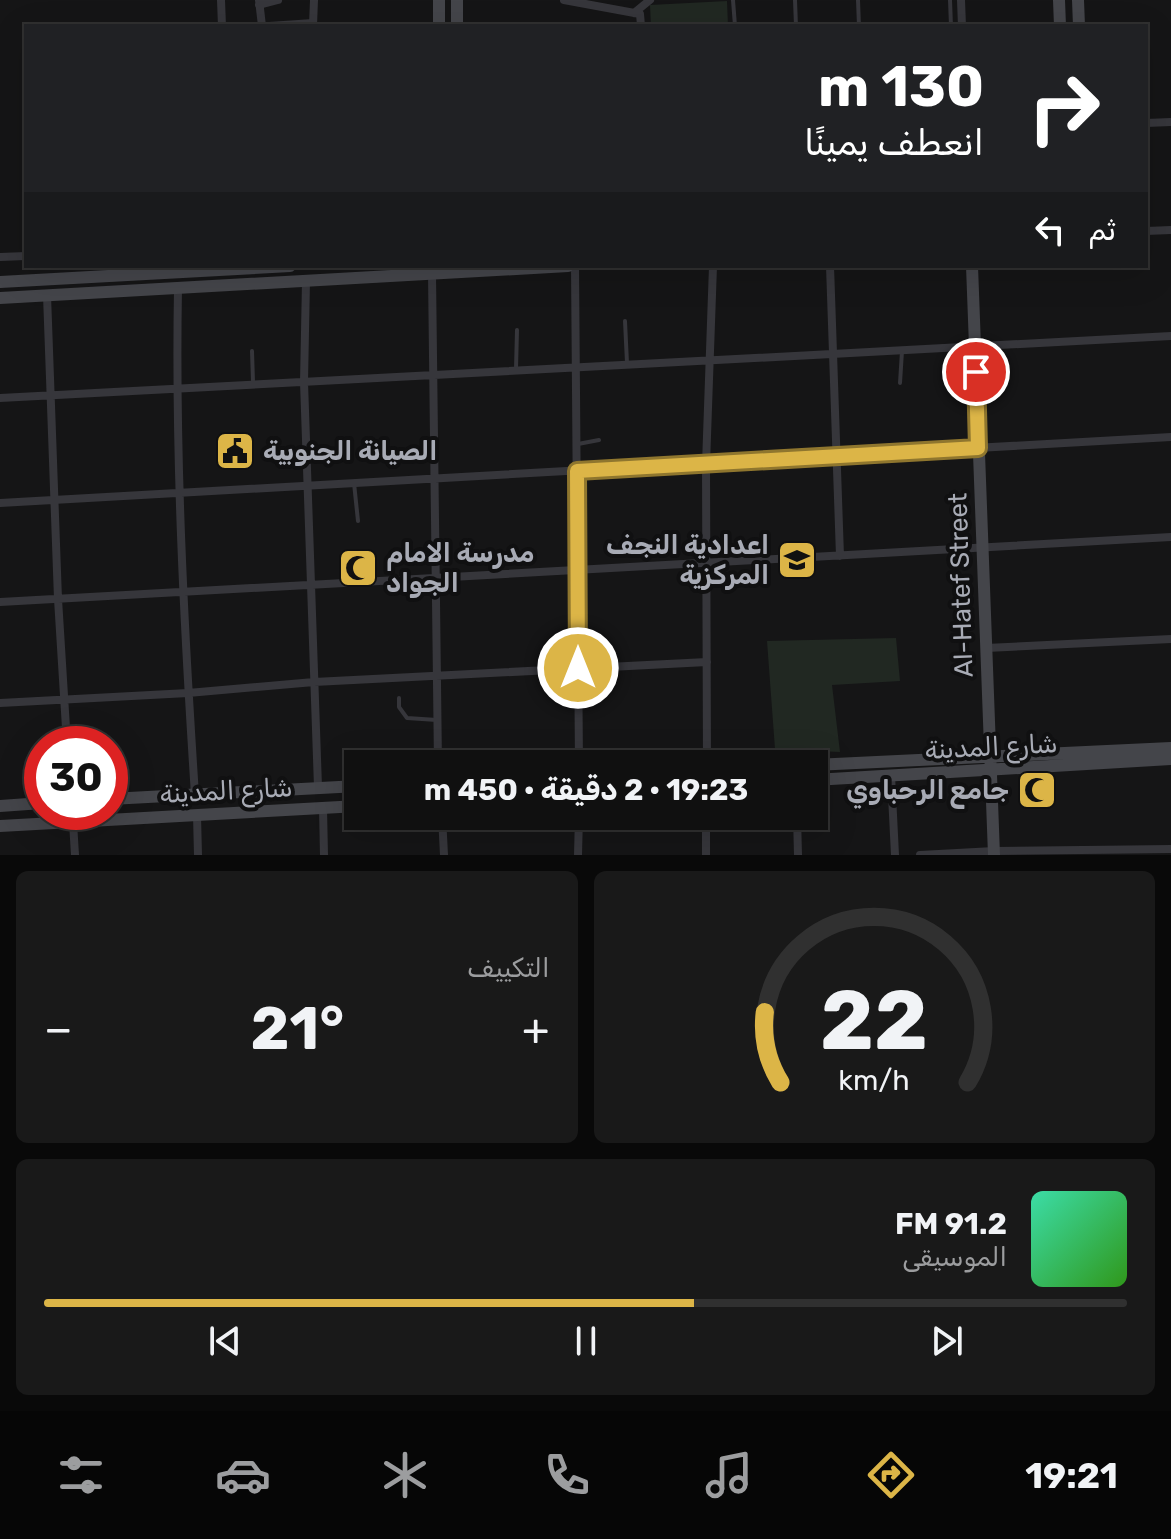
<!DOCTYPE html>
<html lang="ar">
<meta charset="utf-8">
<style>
:root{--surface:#101010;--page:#191919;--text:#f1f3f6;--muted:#9c9d9f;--line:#303030;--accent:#dcb547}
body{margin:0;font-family:Rubik,Vazirmatn,sans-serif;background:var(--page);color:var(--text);direction:rtl;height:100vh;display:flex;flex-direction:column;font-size:30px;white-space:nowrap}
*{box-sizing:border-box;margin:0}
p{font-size:26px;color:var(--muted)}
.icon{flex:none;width:44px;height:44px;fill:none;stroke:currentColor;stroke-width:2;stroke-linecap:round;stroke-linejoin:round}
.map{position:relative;height:855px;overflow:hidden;direction:ltr}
.side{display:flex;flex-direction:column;gap:16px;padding:16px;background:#090909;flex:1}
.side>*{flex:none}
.top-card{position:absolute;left:24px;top:24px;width:1124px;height:244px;border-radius:0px;box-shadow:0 8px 32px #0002,0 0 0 2px var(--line);direction:rtl;background:#202124;color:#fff;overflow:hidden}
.speed{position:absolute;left:24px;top:726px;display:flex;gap:16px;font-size:40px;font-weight:700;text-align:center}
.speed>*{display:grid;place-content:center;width:104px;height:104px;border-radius:50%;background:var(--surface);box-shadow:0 8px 32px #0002,0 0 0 2px var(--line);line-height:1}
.speed .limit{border:12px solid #d22;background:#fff;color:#111}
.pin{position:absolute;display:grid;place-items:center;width:68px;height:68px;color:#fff;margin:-34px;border:4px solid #fff;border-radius:50%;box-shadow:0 2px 8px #0007}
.me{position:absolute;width:88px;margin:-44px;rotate:0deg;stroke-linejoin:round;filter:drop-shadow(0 0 6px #0008)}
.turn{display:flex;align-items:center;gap:28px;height:168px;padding:0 32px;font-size:36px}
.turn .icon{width:104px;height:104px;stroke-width:2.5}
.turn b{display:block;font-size:56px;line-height:68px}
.then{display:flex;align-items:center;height:76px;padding:0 32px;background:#0003;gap:16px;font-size:30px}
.big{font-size:60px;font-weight:700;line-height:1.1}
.side .card{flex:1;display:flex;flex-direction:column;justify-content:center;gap:12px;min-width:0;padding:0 28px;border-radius:12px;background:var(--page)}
.side .dial{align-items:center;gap:0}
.dial svg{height:208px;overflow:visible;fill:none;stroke:var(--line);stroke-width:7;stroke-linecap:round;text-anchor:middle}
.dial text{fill:var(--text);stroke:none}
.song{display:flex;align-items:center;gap:24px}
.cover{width:96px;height:96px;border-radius:12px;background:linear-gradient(135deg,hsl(160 70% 55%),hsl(110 70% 35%))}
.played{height:8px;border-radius:4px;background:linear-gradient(90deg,var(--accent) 60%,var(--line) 60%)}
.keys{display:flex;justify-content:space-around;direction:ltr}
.heat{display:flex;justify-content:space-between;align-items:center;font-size:44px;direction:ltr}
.side .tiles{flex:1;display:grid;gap:16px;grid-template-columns:1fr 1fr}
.card:last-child{grid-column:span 2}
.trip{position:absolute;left:344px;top:750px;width:484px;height:80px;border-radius:0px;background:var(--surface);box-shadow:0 8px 32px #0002,0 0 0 2px var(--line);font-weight:700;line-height:80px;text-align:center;direction:rtl}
.tab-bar{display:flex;height:128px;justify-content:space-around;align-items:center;background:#060606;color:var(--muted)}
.tab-bar .icon{width:56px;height:56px}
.tab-bar .selected{color:var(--accent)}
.tab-bar b{font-size:36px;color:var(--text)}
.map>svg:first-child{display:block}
.green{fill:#212822}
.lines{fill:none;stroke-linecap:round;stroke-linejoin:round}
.lane{stroke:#36363b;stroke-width:4}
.street{stroke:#36363b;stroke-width:8}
.secondary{stroke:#44454a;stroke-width:12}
.route-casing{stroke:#8f762e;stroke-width:20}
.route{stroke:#dcb547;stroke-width:14}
.labels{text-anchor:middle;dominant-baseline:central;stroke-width:8;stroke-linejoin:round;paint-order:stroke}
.poi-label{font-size:26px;font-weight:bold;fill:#a8abb5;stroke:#101011;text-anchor:start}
.street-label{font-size:26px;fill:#a8abb5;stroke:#101011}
</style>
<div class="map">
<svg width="1171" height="855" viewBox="0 0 1171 855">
<rect width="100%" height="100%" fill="#151516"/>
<path class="green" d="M727,1l1,25h-77l-1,-21z
M896,638l4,43 -68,4 8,67 -65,-3 -8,-108z"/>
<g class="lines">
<path class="lane" d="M733,0l2,26
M795,0l1,26
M858,0l1,26
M950,0l1,26
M625,321l2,42
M252,351l1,31
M516,369l1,-39
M900,383l2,-32
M578,444l21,-4
M354,483l4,38
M399,698v9l8,11 30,2
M114,760v36"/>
<path class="street" d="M221,0l1,26
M259,0l3,26
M564,0l76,14 1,12
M961,0l1,26
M259,5l19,-5
M634,13l16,-13
M313,25l1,-25
M269,26l44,-3
M1146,123l25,-1
M1146,231l25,-1
M0,257l26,-1
M575,266l4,498
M830,266l10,290
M432,274l6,490
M306,281l-2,101 14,405
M178,288c-3,169 6,338 17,507
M47,295l11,304 9,145
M0,398l1171,-62
M0,503l1171,-66
M0,602l1171,-65
M986,648l185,-9
M0,703l188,-10 126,-11 393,-20
M707,764l-1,-300 7,-198
M891,775l4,80
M323,808l1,47
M197,815l1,40
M442,816l2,39
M706,816v39
M797,816l1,39
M73,822l2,33
M578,855l1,-39
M920,855l74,-4 177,-2"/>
<path class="secondary" d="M439,0v26
M1059,0l1,26
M1078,0l1,26
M457,26v-26
M972,266l22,589
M0,282l290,-16
M0,298l568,-32
M814,765l357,-17
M814,780l357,-21
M110,799l248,-13
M0,806l42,-3
M0,826l358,-20"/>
</g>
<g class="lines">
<defs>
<path id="route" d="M578,668l-1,-197 401,-23 -2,-76"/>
</defs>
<use href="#route" class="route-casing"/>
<use href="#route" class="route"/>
</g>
<defs>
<symbol id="civic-square" viewBox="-11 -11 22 22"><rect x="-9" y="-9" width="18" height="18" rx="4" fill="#dcb547" stroke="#101011"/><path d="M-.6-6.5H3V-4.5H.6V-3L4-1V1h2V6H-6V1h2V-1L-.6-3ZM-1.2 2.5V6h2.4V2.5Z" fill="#111"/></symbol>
<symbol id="school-square" viewBox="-11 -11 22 22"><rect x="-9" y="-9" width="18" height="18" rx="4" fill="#dcb547" stroke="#101011"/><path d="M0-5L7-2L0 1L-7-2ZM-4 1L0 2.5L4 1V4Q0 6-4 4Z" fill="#111"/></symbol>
<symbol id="mosque-square" viewBox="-11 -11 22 22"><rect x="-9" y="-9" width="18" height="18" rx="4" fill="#dcb547" stroke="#101011"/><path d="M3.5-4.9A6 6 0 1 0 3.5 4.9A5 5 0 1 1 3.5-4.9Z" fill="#111"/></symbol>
</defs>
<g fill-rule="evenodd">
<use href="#civic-square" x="213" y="429" width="44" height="44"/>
<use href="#school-square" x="775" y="538" width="44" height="44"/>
<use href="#mosque-square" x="336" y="546" width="44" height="44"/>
<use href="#mosque-square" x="1015" y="768" width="44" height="44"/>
</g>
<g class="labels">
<g class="poi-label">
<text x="263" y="451">الصيانة الجنوبية</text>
<text x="769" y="545" text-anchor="end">اعدادية النجف<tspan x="769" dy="30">المركزية</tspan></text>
<text x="386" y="553">مدرسة الامام<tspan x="386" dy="30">الجواد</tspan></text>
<text x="1009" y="790" text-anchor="end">جامع الرحباوي</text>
</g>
<g class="street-label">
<text transform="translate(961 585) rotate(-92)">Al-Hatef Street</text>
<text transform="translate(991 747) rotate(-3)">شارع المدينة</text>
<text transform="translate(226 791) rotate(-3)">شارع المدينة</text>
</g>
</g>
</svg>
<div class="speed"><div class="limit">30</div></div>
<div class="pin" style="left:976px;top:372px;background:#d93025"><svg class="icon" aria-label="arrive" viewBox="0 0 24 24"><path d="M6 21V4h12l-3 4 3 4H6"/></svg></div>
<svg class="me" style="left:578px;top:668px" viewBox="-20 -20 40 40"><circle r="17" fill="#dcb547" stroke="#fff" stroke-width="3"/><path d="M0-11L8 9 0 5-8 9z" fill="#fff"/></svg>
<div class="trip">19:23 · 2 دقيقة · 450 m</div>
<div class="top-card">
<div class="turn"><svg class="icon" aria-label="right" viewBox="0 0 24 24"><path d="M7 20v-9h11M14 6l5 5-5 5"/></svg><div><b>130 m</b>انعطف يمينًا</div></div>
<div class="then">ثم<svg class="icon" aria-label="left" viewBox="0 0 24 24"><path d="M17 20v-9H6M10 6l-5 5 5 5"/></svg></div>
</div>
</div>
<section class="side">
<div class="tiles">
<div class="card dial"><svg viewBox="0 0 100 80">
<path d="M14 69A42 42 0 1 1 86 69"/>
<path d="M14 69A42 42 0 0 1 8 42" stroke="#dcb547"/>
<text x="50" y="56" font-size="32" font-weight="700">22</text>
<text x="50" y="72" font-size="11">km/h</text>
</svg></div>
<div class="card"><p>التكييف</p>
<div class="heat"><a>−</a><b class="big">21°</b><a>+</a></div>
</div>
<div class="card">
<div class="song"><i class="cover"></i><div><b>91.2 FM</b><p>الموسيقى</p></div></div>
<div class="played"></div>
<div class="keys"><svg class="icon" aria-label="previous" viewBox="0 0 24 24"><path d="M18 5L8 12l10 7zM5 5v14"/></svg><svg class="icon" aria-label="pause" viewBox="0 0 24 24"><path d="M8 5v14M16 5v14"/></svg><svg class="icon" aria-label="next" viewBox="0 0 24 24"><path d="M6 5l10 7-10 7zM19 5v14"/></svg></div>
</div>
</div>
</section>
<nav class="tab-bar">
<b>19:21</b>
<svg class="icon selected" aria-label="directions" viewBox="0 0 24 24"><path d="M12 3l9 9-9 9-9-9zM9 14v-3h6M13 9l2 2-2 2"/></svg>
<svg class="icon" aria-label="music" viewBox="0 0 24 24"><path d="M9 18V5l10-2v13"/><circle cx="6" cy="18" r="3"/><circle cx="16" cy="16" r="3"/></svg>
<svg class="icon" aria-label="phone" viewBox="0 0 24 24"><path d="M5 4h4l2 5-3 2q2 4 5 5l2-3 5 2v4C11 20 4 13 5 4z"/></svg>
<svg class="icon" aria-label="climate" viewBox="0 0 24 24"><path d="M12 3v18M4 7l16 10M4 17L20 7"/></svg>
<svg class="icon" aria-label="car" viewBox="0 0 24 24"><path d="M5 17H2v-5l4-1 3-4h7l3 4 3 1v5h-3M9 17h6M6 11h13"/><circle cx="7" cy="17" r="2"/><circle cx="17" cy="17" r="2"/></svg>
<svg class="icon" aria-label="filters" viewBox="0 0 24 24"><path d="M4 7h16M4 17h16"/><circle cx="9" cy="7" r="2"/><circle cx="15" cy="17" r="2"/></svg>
</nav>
